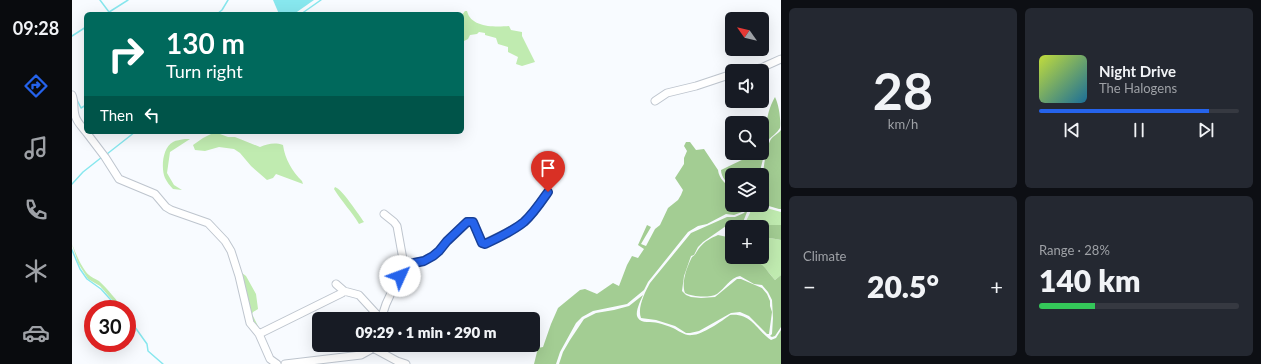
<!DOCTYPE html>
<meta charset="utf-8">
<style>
:root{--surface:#171b24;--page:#242831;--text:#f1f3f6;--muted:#9ea1a6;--line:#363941;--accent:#2563eb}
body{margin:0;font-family:Lato,sans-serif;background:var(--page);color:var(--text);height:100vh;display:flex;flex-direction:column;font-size:15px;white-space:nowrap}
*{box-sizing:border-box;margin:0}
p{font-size:13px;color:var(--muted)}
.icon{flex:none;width:22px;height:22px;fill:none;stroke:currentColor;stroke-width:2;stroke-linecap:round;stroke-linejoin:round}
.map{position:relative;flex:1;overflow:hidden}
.sheet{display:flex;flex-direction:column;gap:8px;padding:8px;background:#0d0f14;width:480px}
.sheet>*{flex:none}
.banner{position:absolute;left:12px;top:12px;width:380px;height:122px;border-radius:6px;box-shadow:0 4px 16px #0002;background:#00695c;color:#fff;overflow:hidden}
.needle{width:26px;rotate:304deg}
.controls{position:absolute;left:653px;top:12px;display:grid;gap:8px}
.controls a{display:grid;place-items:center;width:44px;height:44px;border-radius:6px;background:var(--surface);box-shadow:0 4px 16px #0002;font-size:20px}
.speed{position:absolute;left:12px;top:300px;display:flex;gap:8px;font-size:20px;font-weight:700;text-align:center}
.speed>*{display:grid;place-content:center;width:52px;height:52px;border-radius:50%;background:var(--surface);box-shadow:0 4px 16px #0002;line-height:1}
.speed .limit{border:6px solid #d22;background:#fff;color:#111}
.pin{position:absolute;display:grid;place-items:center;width:34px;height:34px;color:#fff;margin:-41px -17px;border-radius:50% 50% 50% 0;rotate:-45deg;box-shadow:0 0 4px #0007}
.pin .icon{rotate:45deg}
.me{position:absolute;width:44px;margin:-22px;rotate:47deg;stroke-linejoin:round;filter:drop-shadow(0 0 3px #0008)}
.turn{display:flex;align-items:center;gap:14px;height:84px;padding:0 16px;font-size:18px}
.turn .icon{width:52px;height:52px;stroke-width:2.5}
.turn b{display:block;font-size:28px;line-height:34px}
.then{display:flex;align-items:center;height:38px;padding:0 16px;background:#0003;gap:8px;font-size:15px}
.big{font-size:30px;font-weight:800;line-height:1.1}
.sheet .card{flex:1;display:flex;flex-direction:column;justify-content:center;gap:6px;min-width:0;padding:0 14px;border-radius:6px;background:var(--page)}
.sheet .dial{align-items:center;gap:0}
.dial b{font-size:52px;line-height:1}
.song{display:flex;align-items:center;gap:12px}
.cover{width:48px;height:48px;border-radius:6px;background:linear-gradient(135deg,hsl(70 70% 55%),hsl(200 70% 35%))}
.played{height:4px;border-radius:2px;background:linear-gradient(90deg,var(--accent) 85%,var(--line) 85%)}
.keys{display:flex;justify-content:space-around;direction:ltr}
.heat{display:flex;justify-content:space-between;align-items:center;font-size:22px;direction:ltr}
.charge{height:6px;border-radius:3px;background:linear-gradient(90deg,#34c759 28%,var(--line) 0)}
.sheet .tiles{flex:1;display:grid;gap:8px;grid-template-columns:repeat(2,1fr)}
.trip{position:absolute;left:240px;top:312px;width:228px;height:40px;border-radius:6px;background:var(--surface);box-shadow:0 4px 16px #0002;font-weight:800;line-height:40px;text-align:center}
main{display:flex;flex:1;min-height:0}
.tab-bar{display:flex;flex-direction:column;width:72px;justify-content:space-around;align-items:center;background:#090b0e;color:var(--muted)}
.tab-bar .icon{width:28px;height:28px}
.tab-bar .on{color:var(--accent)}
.tab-bar b{font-size:18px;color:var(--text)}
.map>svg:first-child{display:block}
.green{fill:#c0ebb0}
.forest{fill:#a3cd93}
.water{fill:#87e7ee}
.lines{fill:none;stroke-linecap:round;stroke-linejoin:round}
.stream{stroke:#87e7ee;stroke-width:1.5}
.minor-casing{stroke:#bec5ce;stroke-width:9}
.minor{stroke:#fff;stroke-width:7}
.route-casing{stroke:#184099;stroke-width:10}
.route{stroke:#2563eb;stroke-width:7}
</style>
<main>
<nav class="tab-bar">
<b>09:28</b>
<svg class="icon on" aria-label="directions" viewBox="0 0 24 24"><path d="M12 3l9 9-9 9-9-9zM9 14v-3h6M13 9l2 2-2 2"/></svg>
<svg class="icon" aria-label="music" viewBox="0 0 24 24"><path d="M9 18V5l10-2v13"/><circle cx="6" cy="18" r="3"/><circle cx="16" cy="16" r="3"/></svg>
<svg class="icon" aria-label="phone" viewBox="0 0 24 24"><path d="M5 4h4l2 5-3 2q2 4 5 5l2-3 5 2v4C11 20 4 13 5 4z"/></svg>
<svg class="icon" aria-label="climate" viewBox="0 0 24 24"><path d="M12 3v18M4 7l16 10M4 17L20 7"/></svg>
<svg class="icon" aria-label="car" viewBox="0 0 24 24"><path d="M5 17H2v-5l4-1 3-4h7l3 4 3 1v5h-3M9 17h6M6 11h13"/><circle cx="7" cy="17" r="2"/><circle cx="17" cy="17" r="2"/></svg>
</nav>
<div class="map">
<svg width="709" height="364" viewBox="0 0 709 364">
<rect width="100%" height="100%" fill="#f8fbff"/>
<path class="green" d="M393,11h2c4,17 28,16 42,15l2,4 11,2v4l13,26 -13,4 -6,-2 2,-7 -10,-5v-5l-10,-3 -2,-6 -11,-3v-2l-6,-1 -2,2 -7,1 -2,4 -6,3v-27z
M139,134h9l8,3h7l25,10c8,-3 14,-5 23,-2 2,14 9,26 19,36l1,3 -27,-10 -3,4 -6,2 -16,-14 -11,-13 -6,-4 -15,-2 -14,4 -10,-1 -2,-5 10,-7z
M113,139h5l-20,13 -3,21 7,12 8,5 -9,-1c-3,-3 -6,-7 -8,-11 -4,-9 -3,-30 8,-36 3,-2 8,-2 12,-3z
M263,187c7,2 24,28 29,35l-5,2c-7,-12 -17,-22 -25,-35z
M687,206l22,6v13c-13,0 -25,2 -38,2l7,-14 1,-6z
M698,238l11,2v35l-6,5 -10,-12 -35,-9 2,-6v4h30v-16z
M0,244c4,10 8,20 14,28 4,5 8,6 13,9 9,8 17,19 25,28h-4l-20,-23 -12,-7 -10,-16z
M167,265l3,8 4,3 10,18 2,15 -5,3 -1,2 9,18 -10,-10z"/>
<path class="forest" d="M703,97c4,8 6,23 5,31 -3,5 -8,8 -12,12 -3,-15 -1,-29 7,-43z
M709,130v79h-2l-17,-5c0,-17 1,-48 8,-63 2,-5 8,-7 11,-11z
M614,142h4l6,8 8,-1 14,21c1,9 8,14 14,19v16h11l3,3 -4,4 -8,3 -8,-1 -19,10 -9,2 -10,6 -40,50 -4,8 -17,14 -34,7 -11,6 -6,6 -16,29 -4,12h-22l4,-16 5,-1 8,-23 7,-16 22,-18 5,-1 12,5 16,-11 6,3 8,-21 5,-9 6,2 6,-9 -6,-4 9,-20 4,2 -10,17 5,2 9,-17 5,-4 8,-17 10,-8 3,-5 2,-5 -8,-12 9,-14v-6l3,-7 -3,-5z
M692,155l-3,12 1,8h-30v12c-5,-4 -11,-10 -11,-17l27,-13z
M677,207l-8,20 -15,-1 -23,16 -5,5 -4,8 -3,1 -7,20 -2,15 4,4 5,2 10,1 14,-1 22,-18h4l21,9 5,6 3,7v5l2,6 -3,22h-2l-18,-18 -9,-4 -9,1 -32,18 -9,2h-4l-11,-7 -19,-6 -15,-2c-4,-10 4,-26 9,-35l41,-50 36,-16h8l9,-4z
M693,225h16v15l-11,-2 -8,3v-14h-2z
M646,235l14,3v15l-1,6c10,1 22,-1 31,6 5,4 8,10 13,15l6,-5v52l-6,9 -3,1 -2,-1 2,-2 1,-16 -1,-18 -4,-8 -6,-7 -8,-1 -14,-8c-10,2 -15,12 -23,18 -7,4 -25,3 -32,-1 -4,-11 2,-26 7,-36 4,-2 5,-7 8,-10 5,-6 11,-9 18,-12z
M571,295c-2,5 -9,18 -5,23 3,6 14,3 20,5 5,1 10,3 15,5 6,3 12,8 19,7 10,0 30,-14 38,-20 22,-2 26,15 41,25l5,-2 5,-8v34h-222l4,-12 7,-12 14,-21 12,-6 18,-3 15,-4z"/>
<path class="water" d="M201,0h41l-20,14h-15z"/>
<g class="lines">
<path class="stream" d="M28,0l9,12
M34,14l22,-14
M145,14l5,-4 6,-10
M229,14l20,-14
M0,36l14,-9
M5,100l4,8 5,-3
M35,154l28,-22
M0,184l11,-12 19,-15
M0,250l8,19 7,10 14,10 18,20
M55,318l1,1
M60,323l15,21 1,7 15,13"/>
<defs>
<path id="minor" d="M673,71l16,-3 20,-9
M0,95c3,7 1,13 3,20 1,6 7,12 11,17
M583,101l12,-8 29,-7 36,-12
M14,132l19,25 14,22 36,15 11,13 5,3 37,13 17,18 6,10 8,25 11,47 9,11 11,25 7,5
M332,265l19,-4 10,-5 6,-5 8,-10 20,-19h6l9,21h3c13,-6 28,-12 39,-21 9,-8 17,-20 24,-30
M264,284l8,7 15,4 22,24
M309,319l5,-15 18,-39 -7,-39 -3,-4 -10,-8
M187,334l83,-41 2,-2
M299,347l26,14 9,3
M213,364l76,-9 9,-5 2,-5"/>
</defs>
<use href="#minor" class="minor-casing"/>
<use href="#minor" class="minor"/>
</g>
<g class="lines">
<defs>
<path id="route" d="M328,276l4,-11 20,-4 9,-5 6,-5 8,-10 20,-19h6l9,21 3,1c13,-6 28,-13 39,-22 9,-8 17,-20 24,-30"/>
</defs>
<use href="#route" class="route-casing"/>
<use href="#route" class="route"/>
</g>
</svg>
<div class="controls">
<a><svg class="needle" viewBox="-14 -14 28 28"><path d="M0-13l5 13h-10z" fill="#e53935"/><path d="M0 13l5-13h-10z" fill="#9ea1a6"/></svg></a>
<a><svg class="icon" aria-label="sound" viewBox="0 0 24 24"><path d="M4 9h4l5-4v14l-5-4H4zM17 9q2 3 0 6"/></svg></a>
<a><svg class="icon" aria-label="search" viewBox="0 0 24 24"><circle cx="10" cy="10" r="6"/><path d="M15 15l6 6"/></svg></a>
<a><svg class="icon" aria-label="layers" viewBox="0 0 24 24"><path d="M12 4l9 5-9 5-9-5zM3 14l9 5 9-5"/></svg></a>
<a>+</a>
</div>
<div class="speed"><div class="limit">30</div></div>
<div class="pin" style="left:476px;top:192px;background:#d93025"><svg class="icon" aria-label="arrive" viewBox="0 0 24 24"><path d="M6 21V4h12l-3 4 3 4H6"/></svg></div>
<svg class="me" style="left:328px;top:276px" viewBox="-20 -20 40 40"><circle r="19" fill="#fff"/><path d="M0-13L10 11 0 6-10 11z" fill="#2563eb"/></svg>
<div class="trip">09:29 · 1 min · 290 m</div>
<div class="banner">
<div class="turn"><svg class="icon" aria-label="right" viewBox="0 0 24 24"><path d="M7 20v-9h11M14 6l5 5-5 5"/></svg><div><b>130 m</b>Turn right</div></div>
<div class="then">Then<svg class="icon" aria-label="left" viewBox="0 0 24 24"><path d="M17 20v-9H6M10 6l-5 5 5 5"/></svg></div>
</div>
</div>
<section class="sheet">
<div class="tiles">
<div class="card dial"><b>28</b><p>km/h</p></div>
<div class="card">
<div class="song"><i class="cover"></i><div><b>Night Drive</b><p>The Halogens</p></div></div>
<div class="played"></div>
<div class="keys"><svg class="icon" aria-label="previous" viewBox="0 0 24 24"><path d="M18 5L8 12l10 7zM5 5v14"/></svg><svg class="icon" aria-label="pause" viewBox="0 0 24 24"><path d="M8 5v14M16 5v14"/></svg><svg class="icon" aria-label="next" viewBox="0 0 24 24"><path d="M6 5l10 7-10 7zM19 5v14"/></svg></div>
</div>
<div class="card"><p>Climate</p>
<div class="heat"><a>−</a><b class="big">20.5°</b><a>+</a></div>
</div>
<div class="card"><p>Range · 28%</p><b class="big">140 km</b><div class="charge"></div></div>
</div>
</section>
</main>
